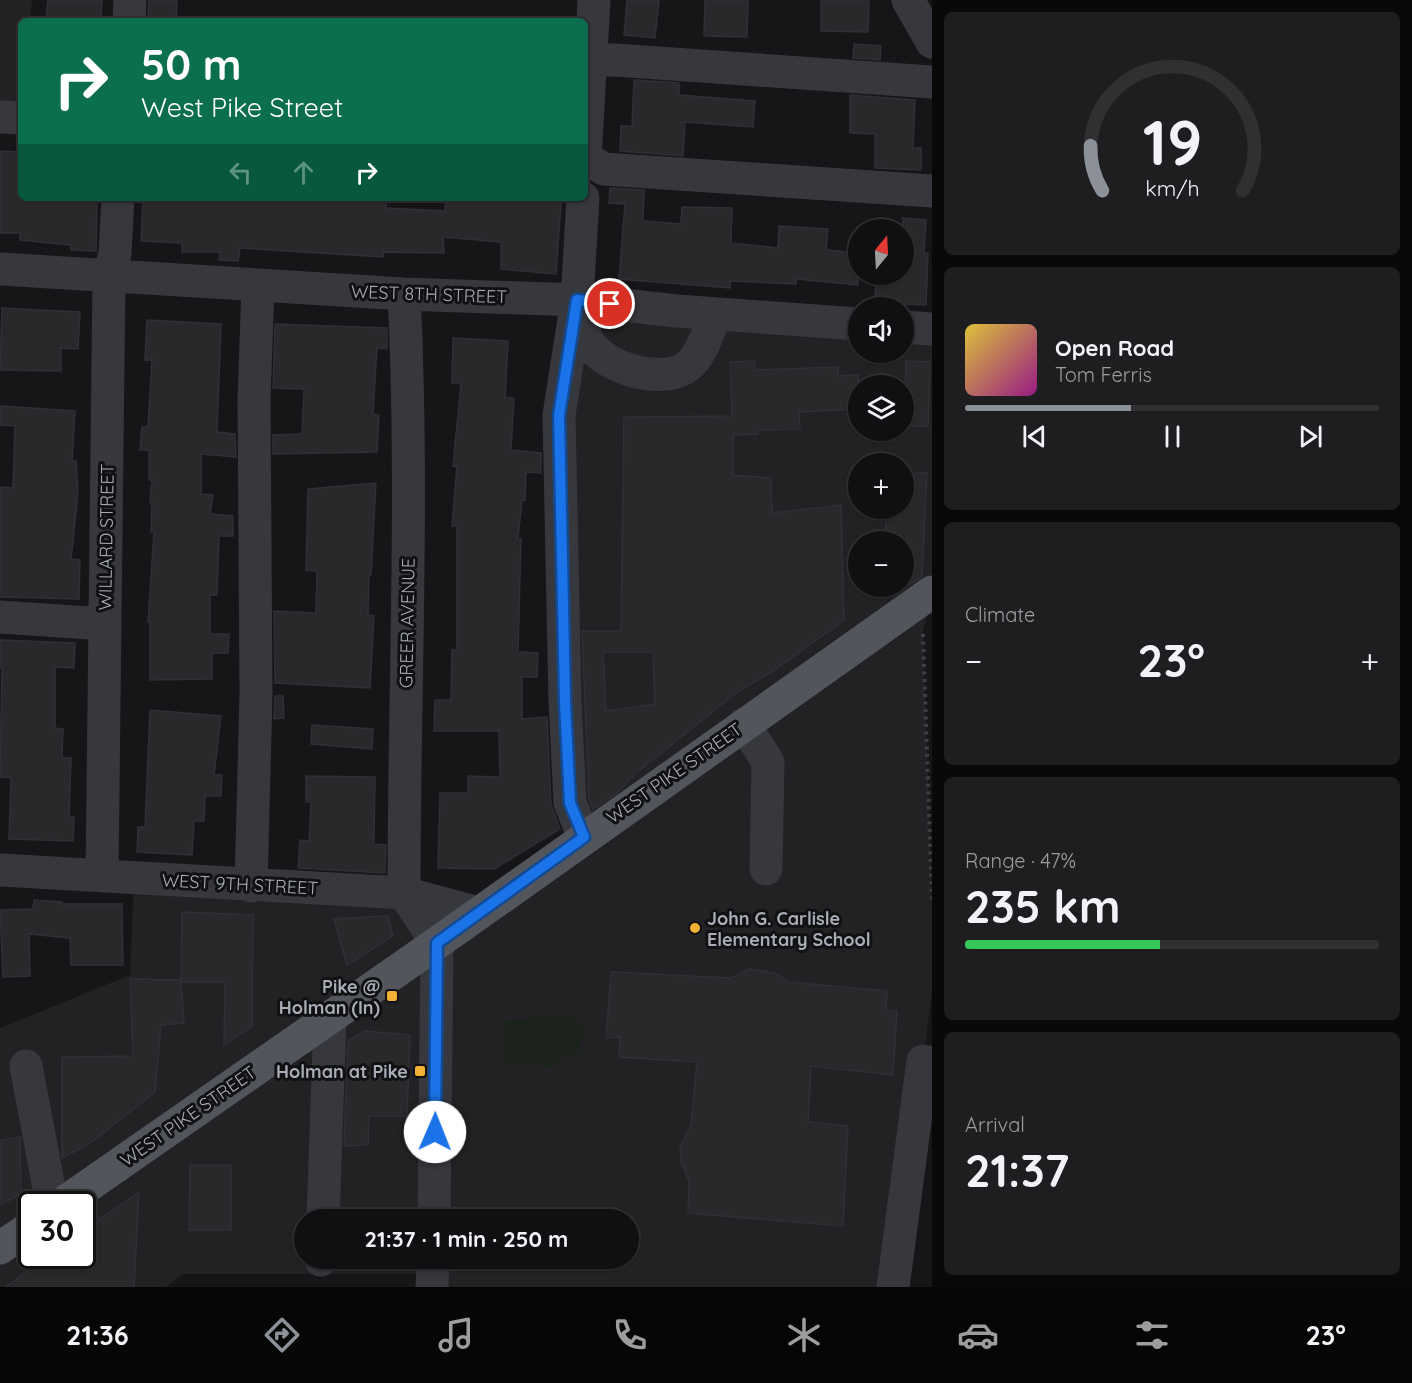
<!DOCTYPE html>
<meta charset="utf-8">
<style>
:root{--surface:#101012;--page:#1e1e20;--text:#f1f3f6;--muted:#9c9d9f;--line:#303032;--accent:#8c9099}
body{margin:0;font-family:Quicksand,sans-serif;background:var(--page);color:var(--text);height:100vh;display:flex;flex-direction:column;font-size:22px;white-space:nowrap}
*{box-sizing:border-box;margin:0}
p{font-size:20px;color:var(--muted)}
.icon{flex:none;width:33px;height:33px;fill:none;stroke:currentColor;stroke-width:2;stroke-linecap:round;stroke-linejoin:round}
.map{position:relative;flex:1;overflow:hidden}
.details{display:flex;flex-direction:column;gap:12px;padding:12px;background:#09090a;width:480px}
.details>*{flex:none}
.hud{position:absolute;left:18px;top:18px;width:570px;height:183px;border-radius:9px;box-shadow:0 2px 4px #0004,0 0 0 2px var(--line);background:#0b6e4f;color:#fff;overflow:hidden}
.needle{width:39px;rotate:18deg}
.tools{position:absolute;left:848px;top:219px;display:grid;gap:12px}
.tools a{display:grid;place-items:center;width:66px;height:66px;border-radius:50%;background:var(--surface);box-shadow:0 2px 4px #0004,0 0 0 2px var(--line);font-size:30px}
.speed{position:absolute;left:18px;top:1191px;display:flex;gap:12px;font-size:30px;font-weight:700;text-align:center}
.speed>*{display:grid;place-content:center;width:78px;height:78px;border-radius:50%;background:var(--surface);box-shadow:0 2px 4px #0004,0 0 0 2px var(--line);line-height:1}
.speed .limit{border:3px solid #111;border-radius:9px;background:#fff;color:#111}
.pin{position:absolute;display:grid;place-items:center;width:51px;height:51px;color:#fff;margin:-26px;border:3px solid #fff;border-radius:50%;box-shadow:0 2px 6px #0007}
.me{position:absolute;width:66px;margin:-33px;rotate:1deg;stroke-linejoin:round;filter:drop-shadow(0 0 4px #0008)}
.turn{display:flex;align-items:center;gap:21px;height:126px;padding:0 24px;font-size:27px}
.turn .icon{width:78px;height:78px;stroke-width:2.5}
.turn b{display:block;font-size:42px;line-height:51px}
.lanes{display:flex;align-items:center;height:57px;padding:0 24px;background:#0003;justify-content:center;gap:30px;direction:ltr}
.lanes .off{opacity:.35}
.big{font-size:45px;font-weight:800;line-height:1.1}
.details .widget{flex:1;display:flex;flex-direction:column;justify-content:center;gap:9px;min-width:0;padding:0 21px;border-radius:9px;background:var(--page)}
.details .dial{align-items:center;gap:0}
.dial svg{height:156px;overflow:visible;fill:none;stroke:var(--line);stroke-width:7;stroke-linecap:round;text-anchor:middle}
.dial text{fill:var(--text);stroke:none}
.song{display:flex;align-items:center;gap:18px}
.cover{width:72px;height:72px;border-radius:9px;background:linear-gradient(135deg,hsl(50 70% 55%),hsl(310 70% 35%))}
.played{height:6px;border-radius:3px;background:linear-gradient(90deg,var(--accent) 40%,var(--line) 40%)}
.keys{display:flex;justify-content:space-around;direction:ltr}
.heat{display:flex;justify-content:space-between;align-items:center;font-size:33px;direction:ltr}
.charge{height:9px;border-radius:4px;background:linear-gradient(90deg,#34c759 47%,var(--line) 0)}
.trip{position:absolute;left:294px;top:1209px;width:345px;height:60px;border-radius:30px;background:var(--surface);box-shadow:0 2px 4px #0004,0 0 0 2px var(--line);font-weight:800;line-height:60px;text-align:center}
.dock{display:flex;height:96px;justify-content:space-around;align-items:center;background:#060607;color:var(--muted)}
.dock .icon{width:42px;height:42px}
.dock .current{color:var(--accent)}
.dock b{font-size:27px;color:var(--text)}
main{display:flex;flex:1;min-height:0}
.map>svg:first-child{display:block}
.built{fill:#222225;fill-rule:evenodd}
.green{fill:#1c231d}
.building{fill:#29292c;stroke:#303034;stroke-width:1.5;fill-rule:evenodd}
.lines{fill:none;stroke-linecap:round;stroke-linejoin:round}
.path{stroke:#3d3f44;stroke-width:4;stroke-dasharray:3 4.5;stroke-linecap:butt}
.minor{stroke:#37383d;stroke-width:33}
.major{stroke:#53555c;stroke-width:33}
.route-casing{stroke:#114b97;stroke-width:15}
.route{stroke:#1a73e8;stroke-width:10}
.poi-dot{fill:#f2b134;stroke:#111113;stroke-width:2}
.labels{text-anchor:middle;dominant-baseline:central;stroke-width:6;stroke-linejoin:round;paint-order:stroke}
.street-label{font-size:18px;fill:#a8adb8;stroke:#111113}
.poi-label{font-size:18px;font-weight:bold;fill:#a8adb8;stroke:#111113;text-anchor:end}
</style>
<main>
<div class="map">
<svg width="932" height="1287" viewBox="0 0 932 1287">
<rect width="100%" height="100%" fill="#161618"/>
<path class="built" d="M0,0h32l-2,21h-9v97l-21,-1z
M577,300l281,24v28h45v-25l29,2v271l-9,29 9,271v93l-39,294h-460l-1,-13h-250l-16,13h-166v-259l130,-53 4,-97 344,35 106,-76 -14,-34zM858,386h45v44h-45zM858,464h45v44h-45zM858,542h45v44h-45zM32,1204h50v52h-50zM304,1220h324v38h-324z"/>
<path class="green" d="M571,1014l12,13 -3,26 -17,2 -13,13 -11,-4 -35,-2 -1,-41z"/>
<path class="building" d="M48,0h54l-1,21h-55z
M149,0h28l-1,21h-28z
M627,0h32l-4,38 -31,-3z
M705,0h43l-1,37 -43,-1z
M821,0h48l-1,32 -47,-1z
M854,44l27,2 -1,14 -27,-2z
M634,80l45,3v12l76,6 -2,26 -68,-5 -2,34 -63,-5 1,-25h11z
M850,95l65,5 -2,48h8v22l-46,-2v-34l-25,-1z
M0,151l21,1v46h76l-1,53 -25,-1v-5l-51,-5v-7h-20z
M610,188l34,2 -1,31 38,3 1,-17 50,1 -1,35 47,5 1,-22 49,3 -2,21 32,3v32l-62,-6v5l-66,-3v7l-111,-9 6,-75 -16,-1z
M143,198h181l62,4v6l59,3 1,-13 115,5 -5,71 -55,-5v-27l-58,-5 1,16 -60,-1 -1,5 -143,-9 -2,13 -19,-1 1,-8h-38v-9l-41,-2z
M903,218l23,2 -2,33h4l-2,52 -51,-2 1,-29h27z
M2,308l78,4 -2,37 -17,-1v23l-61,-1z
M147,320l74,4 -4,108 18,2 1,23 -35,-3v40l12,1 -3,19 23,2v20h-14l-2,59h-7v39h19l-1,19h-16v26l-62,1v-58h-2l6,-90h-3l1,-28h-2l2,-24h-3v-30h-9l2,-23h6l4,-67h-7z
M275,324l112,4v21l-10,-1 -4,66 6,1 -2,37 -104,2v-19l29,-1 2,-45 -31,-1z
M453,338l55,3 -3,57h9l-3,52 30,3v20l-15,-1 -1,28 -3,-1 -4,40h3l-3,113 20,1 -1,24h-15v42l25,-2 4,87 9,25 -66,40 -56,-1 2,-75h28v-17l32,1 -1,-46h-65l1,-31h16l1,-50h5v-124h-5l5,-59 -4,-1 8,-83h-9z
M755,361v9l83,-3v9l20,-1v34l-59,3 1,17 -43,1 1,4 -25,1v40l38,3 1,35 69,-8 3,115 -70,50 -38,23 -101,81 -18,19 -24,16 -4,-10 -7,-168h39l3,-214 108,-1 -2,-54zM603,652h50l2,52 -49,7z
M906,361l24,1 -2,64h-24z
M0,406l75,5 -3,50h4l2,31 -7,67 9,1 -1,39 -79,-2v-110l13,1 2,-62 -15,-1z
M927,472l-5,104 -19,13v-47h-17v-34h17v-33z
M376,483l-5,92h-2l-1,40 6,1 -4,72 -95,-5 -1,-72 42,2 1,-42 -11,-1 2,-81z
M0,640l75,3 -1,25 -19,-1v61l8,1 -1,29h9l-2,59h5l-1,24 -64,-2 2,-61 -11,-1 2,-109h-2z
M275,696h8l1,22 -10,1z
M150,710l71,6 -7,59h8l-1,21h-16l-1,25h-10l-2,34 -55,-3 1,-25h7z
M312,725l61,4 -1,20 -61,-5z
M306,776l69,1 -1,67 12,1 -1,28 -87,-5 2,-28 9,1 2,-39h-5z
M34,900l28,2v2h60l1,61h-52l-1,-27 -41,-4 1,42 -27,1 -3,-67 33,-1z
M182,912l71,3 -1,111 -28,19 1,-63h-44z
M388,916l5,20 -46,29 -13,-46z
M749,969l26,4 14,9 98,9 -1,19 11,1 -4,64 -82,-9 -3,56 40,4 -5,100 -155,-13 1,-32 -8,-19 -1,-14 11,-24 6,-62 -78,-5 1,-20 -14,1 5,-66 120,6z
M130,979l51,1 3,43 -23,2 -6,67 -66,52 -27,14v-101l71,-1z
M364,1031l46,4 -3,81h-38l-1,29 -24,1 4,-105z
M20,1137l1,57 -21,11v-65z
M190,1165h41v65h-42z
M139,1192l-5,95h-128l41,-31h35v-25z"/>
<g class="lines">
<path class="path" d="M923,634l9,266"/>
<path class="minor" d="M908,0l24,42
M129,21l1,-21
M585,60h30l317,22
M0,117l21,1
M585,158l19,11 328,22
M585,158l9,-158
M583,198l-6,102 -18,115 6,287 5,101 14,34
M0,269l404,25 173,6 100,11 181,13
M404,294c10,199 0,399 0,599l33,50 -3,277
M587,306c-1,8 -4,20 -2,28 8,32 77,53 103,32 14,-11 21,-36 28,-52
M903,327l29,2
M0,617l105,7
M744,724l24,38 -2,107
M0,870l404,23 74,20
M102,876l7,-600 6,-23 3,-55
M251,886l5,-192 -2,-295 4,-113
M26,1066l26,138
M323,1220l7,-203
M321,1260v-2
M432,1287l1,-29
M893,1287l30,-226 9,2"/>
<path class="major" d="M62,1204l375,-261 495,-351
M0,1248l32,-22"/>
</g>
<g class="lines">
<defs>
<path id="route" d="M435,1132l2,-189 147,-106 -14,-34 -5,-101 -6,-287 18,-115 33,4"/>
</defs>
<use href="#route" class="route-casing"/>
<use href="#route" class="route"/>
</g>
<g class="poi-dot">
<circle cx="695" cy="928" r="6"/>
<rect x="386" y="990" width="12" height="12" rx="3"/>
<rect x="414" y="1065" width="12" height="12" rx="3"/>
</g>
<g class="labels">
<g class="street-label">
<text transform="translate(429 294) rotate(2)">WEST 8TH STREET</text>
<text transform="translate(106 537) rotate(-89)">WILLARD STREET</text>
<text transform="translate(407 623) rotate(-89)">GREER AVENUE</text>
<text transform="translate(674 773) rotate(-35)">WEST PIKE STREET</text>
<text transform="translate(240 884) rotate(3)">WEST 9TH STREET</text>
<text transform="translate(188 1116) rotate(-35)">WEST PIKE STREET</text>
</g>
<g class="poi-label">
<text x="707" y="918" text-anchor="start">John G. Carlisle<tspan x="707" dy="21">Elementary School</tspan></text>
<text x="380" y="986">Pike @<tspan x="380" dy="21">Holman (In)</tspan></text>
<text x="408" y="1071">Holman at Pike</text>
</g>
</g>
</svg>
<div class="tools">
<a><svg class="needle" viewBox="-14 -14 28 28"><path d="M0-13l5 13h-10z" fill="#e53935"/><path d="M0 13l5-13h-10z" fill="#9c9d9f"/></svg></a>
<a><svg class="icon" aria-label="sound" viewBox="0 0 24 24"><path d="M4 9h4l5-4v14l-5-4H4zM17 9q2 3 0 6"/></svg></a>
<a><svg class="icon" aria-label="layers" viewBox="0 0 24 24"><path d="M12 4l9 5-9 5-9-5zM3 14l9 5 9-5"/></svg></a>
<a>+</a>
<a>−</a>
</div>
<div class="speed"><div class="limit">30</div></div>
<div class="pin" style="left:610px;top:304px;background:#d93025"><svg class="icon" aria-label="arrive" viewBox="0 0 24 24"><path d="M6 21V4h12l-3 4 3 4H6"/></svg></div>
<svg class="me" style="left:435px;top:1132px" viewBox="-20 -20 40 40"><circle r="19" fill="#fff"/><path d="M0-13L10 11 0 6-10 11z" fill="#1a73e8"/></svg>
<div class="trip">21:37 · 1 min · 250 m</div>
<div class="hud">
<div class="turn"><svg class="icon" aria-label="right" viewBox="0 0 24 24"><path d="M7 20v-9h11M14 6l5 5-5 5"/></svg><div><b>50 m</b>West Pike Street</div></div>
<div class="lanes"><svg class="icon off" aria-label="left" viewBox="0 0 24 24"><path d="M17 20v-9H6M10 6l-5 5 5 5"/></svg><svg class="icon off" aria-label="ahead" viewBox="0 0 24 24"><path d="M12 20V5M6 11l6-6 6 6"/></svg><svg class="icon" aria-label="right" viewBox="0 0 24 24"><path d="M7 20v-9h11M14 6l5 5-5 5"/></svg></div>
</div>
</div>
<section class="details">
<div class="widget dial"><svg viewBox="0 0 100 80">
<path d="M14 69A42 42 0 1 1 86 69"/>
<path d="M14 69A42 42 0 0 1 8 46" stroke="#8c9099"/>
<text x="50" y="56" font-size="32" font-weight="700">19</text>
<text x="50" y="72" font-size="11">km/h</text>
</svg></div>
<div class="widget">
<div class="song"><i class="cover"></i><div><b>Open Road</b><p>Tom Ferris</p></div></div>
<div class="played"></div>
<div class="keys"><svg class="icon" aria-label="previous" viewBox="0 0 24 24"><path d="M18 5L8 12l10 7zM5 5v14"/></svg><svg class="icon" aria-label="pause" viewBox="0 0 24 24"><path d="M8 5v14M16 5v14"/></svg><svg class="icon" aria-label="next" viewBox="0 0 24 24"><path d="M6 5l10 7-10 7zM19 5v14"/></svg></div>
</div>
<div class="widget"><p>Climate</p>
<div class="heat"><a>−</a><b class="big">23°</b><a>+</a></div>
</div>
<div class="widget"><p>Range · 47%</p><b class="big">235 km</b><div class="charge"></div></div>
<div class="widget"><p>Arrival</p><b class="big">21:37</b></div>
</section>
</main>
<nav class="dock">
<b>21:36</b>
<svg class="icon current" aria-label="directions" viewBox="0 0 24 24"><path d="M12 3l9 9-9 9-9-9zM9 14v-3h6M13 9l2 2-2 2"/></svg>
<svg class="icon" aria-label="music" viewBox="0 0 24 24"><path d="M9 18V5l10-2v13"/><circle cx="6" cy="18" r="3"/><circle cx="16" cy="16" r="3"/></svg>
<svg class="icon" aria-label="phone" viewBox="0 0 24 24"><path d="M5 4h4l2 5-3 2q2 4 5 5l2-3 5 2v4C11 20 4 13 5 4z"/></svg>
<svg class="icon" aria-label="climate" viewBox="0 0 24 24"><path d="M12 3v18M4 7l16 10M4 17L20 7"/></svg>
<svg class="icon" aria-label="car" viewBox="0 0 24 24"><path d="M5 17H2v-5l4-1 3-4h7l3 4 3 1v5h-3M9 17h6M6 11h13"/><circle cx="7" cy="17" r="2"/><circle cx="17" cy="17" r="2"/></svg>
<svg class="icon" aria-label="filters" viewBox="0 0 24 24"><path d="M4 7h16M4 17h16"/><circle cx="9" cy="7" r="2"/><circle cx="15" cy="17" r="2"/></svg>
<b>23°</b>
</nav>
